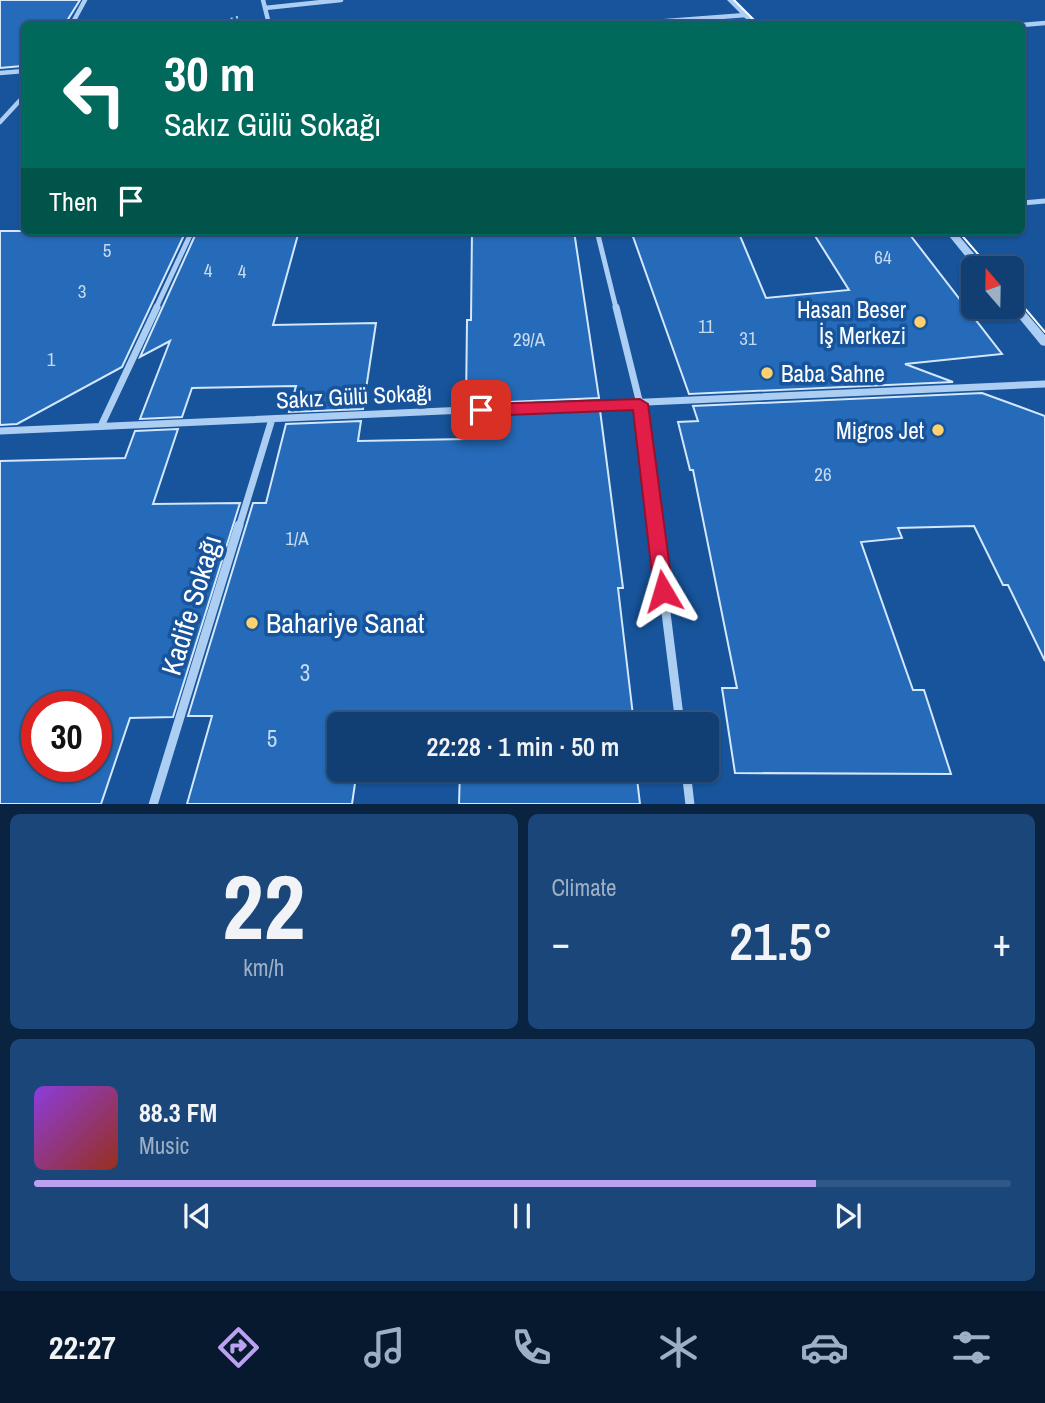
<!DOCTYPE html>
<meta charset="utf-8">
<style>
:root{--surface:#113f74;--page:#1a4679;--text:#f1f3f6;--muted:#9cafc5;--line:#305886;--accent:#bca0f2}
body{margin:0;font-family:"Archivo Narrow",sans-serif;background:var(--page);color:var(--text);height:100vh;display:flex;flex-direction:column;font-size:26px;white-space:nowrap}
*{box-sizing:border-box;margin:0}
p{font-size:23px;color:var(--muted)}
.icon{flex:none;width:38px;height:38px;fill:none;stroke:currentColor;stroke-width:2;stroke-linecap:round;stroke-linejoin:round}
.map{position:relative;height:804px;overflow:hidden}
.details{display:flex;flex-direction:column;gap:10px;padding:10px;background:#092340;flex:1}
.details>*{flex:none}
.banner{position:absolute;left:21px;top:21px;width:1004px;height:214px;border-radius:10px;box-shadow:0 2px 5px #0004,0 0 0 2px var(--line);background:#00695c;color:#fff;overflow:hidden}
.needle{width:46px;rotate:340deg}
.buttons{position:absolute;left:961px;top:256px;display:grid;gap:14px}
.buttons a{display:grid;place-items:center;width:63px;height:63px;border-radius:10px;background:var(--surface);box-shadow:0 2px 5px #0004,0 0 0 2px var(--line);font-size:35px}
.speed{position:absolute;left:21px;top:691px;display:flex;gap:14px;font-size:35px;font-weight:700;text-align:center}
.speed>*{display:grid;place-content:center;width:91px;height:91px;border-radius:50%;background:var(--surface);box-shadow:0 2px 5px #0004,0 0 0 2px var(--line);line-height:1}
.speed .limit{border:10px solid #d22;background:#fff;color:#111}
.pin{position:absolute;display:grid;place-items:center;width:60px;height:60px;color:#fff;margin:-30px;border-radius:14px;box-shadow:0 4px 10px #0006}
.me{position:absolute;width:77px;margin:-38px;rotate:353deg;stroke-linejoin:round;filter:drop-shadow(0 0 5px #0008)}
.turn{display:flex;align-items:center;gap:24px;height:147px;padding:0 28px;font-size:32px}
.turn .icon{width:91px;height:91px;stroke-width:2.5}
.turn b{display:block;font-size:49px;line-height:60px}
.then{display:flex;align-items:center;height:66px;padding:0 28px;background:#0003;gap:14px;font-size:26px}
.big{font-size:52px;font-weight:600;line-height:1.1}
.details .widget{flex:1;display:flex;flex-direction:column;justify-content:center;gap:10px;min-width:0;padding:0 24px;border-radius:10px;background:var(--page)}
.details .dial{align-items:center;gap:0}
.dial b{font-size:91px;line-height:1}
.song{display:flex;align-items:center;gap:21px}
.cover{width:84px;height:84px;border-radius:10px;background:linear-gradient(135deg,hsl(270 70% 55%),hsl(10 70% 35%))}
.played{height:7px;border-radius:4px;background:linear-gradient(90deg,var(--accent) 80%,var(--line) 80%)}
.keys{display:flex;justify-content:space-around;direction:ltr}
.heat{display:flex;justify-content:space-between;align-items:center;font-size:38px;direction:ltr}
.details .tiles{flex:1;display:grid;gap:10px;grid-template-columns:1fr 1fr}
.widget:last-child{grid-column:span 2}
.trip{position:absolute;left:327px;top:712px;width:392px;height:70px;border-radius:10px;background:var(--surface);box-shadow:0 2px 5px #0004,0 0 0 2px var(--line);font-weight:600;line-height:70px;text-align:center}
.tab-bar{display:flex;height:112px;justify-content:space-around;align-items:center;background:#07192e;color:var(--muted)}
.tab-bar .icon{width:49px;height:49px}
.tab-bar .selected{color:var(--accent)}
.tab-bar b{font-size:32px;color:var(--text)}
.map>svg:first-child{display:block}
.building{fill:#256bb9;stroke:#d4e7fc;stroke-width:2;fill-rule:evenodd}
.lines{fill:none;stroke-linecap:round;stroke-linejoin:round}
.path{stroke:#accef2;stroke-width:2.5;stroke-dasharray:2 3.5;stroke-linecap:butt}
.minor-far3{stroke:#accef2;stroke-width:4.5}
.minor-far2{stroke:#accef2;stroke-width:5}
.minor-far1{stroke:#accef2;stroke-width:7}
.minor{stroke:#accef2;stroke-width:9}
.tertiary{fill:#accef2;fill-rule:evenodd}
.tram{stroke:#fff;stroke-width:2}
.route{fill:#e11d48;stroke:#92132f;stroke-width:2}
.poi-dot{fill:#ffd16e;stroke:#17549b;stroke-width:2.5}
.labels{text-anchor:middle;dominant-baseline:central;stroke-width:7;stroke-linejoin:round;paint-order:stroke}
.number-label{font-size:19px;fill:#c8daee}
.poi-label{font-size:23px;fill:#fff;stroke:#17549b;text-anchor:end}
.street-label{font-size:23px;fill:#fff;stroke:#17549b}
.near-number-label{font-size:23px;fill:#c8daee}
.near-street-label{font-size:28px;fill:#fff;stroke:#17549b}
.near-poi-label{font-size:28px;fill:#fff;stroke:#17549b;text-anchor:start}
</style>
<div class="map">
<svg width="1045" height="805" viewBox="0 0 1045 805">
<rect width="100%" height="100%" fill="#17549b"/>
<path class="building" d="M0,0h80l-15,24h-41v40l-2,2 -22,2z
M0,231h186l-64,136 -105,57 -17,1z
M197,231h102l-26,94 103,-2 -13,86 -74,3 7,-26 -104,2 -10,29 -42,2 30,-78 -30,16z
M472,231h102l25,167 -133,6 1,-84h4z
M631,231h107l28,67 83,-8 -37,-59h95l95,123 -97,10 48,18 -264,12z
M982,393l63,23v245l-37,-76h-5l-29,-59 -76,2 4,10 -41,4 52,148h11l27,84 -216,-1 -13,-85h15l-44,-218h-3l-12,-48 20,-1 -5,-15z
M600,410l23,178h-5l16,136h-294v46h17l-5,34h-165l25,-88h-24l65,-213h13l20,-79 75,-3 -3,20 108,-2v-23z
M178,429l-25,75 87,-1 -67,214 -43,1 -29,86h-101v-343l125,-3 10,-27zM37,707h59v59h-59z
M460,770h176l4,34h-181z"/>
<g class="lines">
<path class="path" d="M215,24l26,-8"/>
<path class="minor-far3" d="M263,0l6,24
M265,8l76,-8
M72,24l13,-24
M627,24l119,-9
M1022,25l23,-2
M0,73l24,-2
M0,122l24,-26"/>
<path class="minor-far2" d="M1022,203l23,-2
M597,231l19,77
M156,308l36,-77"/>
<path class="minor-far1" d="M616,307l24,97 15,123
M101,426l56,-119
M0,431l1045,-47
M239,527l33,-108"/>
<path class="minor" d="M655,525l25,199
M686,770l4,35
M153,805l86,-280"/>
<path class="tertiary" d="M727,0h7l24,24h-7z
M945,231h10l31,37h-11z
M1012,300l4,1 29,34v11l-4,-1 -32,-39h3z"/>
<path class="tram" d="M734,0l24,24
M958,231l32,37
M1012,293l33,39"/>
</g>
<path class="route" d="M640,399l8,5 25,187 -3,6 -7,2 -7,-2 -2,-6 -21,-181 -152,6 -8,-6 8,-6z"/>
<g class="poi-dot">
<circle cx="920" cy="322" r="7"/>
<circle cx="767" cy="373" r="7"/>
<circle cx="938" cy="430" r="7"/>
<circle cx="252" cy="623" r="7"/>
</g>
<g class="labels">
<g class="number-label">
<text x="107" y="250">5</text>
<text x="883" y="257">64</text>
<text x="208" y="270">4</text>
<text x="242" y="271">4</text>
<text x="82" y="291">3</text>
<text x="706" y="326">11</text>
<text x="748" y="338">31</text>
<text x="529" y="339">29/A</text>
<text x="51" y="359">1</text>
<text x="823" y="474">26</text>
<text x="297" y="538">1/A</text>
</g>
<g class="poi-label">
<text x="906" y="309">Hasan Beser<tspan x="906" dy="26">İş Merkezi</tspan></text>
<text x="781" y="373" text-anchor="start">Baba Sahne</text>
<text x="924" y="430">Migros Jet</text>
</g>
<g class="street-label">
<text transform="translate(354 396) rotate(-3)">Sakız Gülü Sokağı</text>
</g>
<g class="near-number-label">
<text x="305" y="672">3</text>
<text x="272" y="738">5</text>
</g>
<g class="near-street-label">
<text transform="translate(191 605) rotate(-73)">Kadife Sokağı</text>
</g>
<g class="near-poi-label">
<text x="266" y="623">Bahariye Sanat</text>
</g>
</g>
</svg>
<div class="buttons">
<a><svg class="needle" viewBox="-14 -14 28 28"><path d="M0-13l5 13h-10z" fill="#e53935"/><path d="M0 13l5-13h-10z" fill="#9cafc5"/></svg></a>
</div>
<div class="speed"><div class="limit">30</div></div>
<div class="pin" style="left:481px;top:410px;background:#d93025"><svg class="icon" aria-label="arrive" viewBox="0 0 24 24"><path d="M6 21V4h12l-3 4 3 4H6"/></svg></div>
<svg class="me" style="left:663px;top:591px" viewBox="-20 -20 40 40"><path d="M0-17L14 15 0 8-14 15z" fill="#e11d48" stroke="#fff" stroke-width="4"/></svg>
<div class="trip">22:28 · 1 min · 50 m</div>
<div class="banner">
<div class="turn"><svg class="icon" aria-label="left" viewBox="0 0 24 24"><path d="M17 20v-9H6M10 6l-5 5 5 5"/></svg><div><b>30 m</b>Sakız Gülü Sokağı</div></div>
<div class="then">Then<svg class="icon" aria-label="arrive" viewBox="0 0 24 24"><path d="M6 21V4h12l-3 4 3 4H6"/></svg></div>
</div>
</div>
<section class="details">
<div class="tiles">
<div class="widget dial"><b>22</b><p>km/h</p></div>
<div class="widget"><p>Climate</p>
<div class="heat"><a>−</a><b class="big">21.5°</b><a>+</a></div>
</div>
<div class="widget">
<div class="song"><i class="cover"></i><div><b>88.3 FM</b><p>Music</p></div></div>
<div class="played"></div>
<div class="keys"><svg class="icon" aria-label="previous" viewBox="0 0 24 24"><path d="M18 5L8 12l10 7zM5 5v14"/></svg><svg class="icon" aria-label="pause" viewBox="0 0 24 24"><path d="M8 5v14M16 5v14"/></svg><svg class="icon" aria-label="next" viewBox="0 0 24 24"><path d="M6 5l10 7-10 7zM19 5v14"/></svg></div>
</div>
</div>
</section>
<nav class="tab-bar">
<b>22:27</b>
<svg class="icon selected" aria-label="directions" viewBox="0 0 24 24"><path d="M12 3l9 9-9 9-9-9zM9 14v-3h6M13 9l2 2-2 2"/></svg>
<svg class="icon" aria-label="music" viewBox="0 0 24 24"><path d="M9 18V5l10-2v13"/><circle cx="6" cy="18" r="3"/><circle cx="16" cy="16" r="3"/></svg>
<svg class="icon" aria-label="phone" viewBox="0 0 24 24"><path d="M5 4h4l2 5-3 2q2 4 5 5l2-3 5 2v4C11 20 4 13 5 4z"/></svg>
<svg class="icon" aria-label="climate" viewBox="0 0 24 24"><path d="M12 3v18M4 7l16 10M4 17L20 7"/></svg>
<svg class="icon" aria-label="car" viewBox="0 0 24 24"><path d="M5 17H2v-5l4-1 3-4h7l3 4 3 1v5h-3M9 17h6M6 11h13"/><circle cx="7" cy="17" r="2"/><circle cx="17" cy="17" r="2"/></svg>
<svg class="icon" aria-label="filters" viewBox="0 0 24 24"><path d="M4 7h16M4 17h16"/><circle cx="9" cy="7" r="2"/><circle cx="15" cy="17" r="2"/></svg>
</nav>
